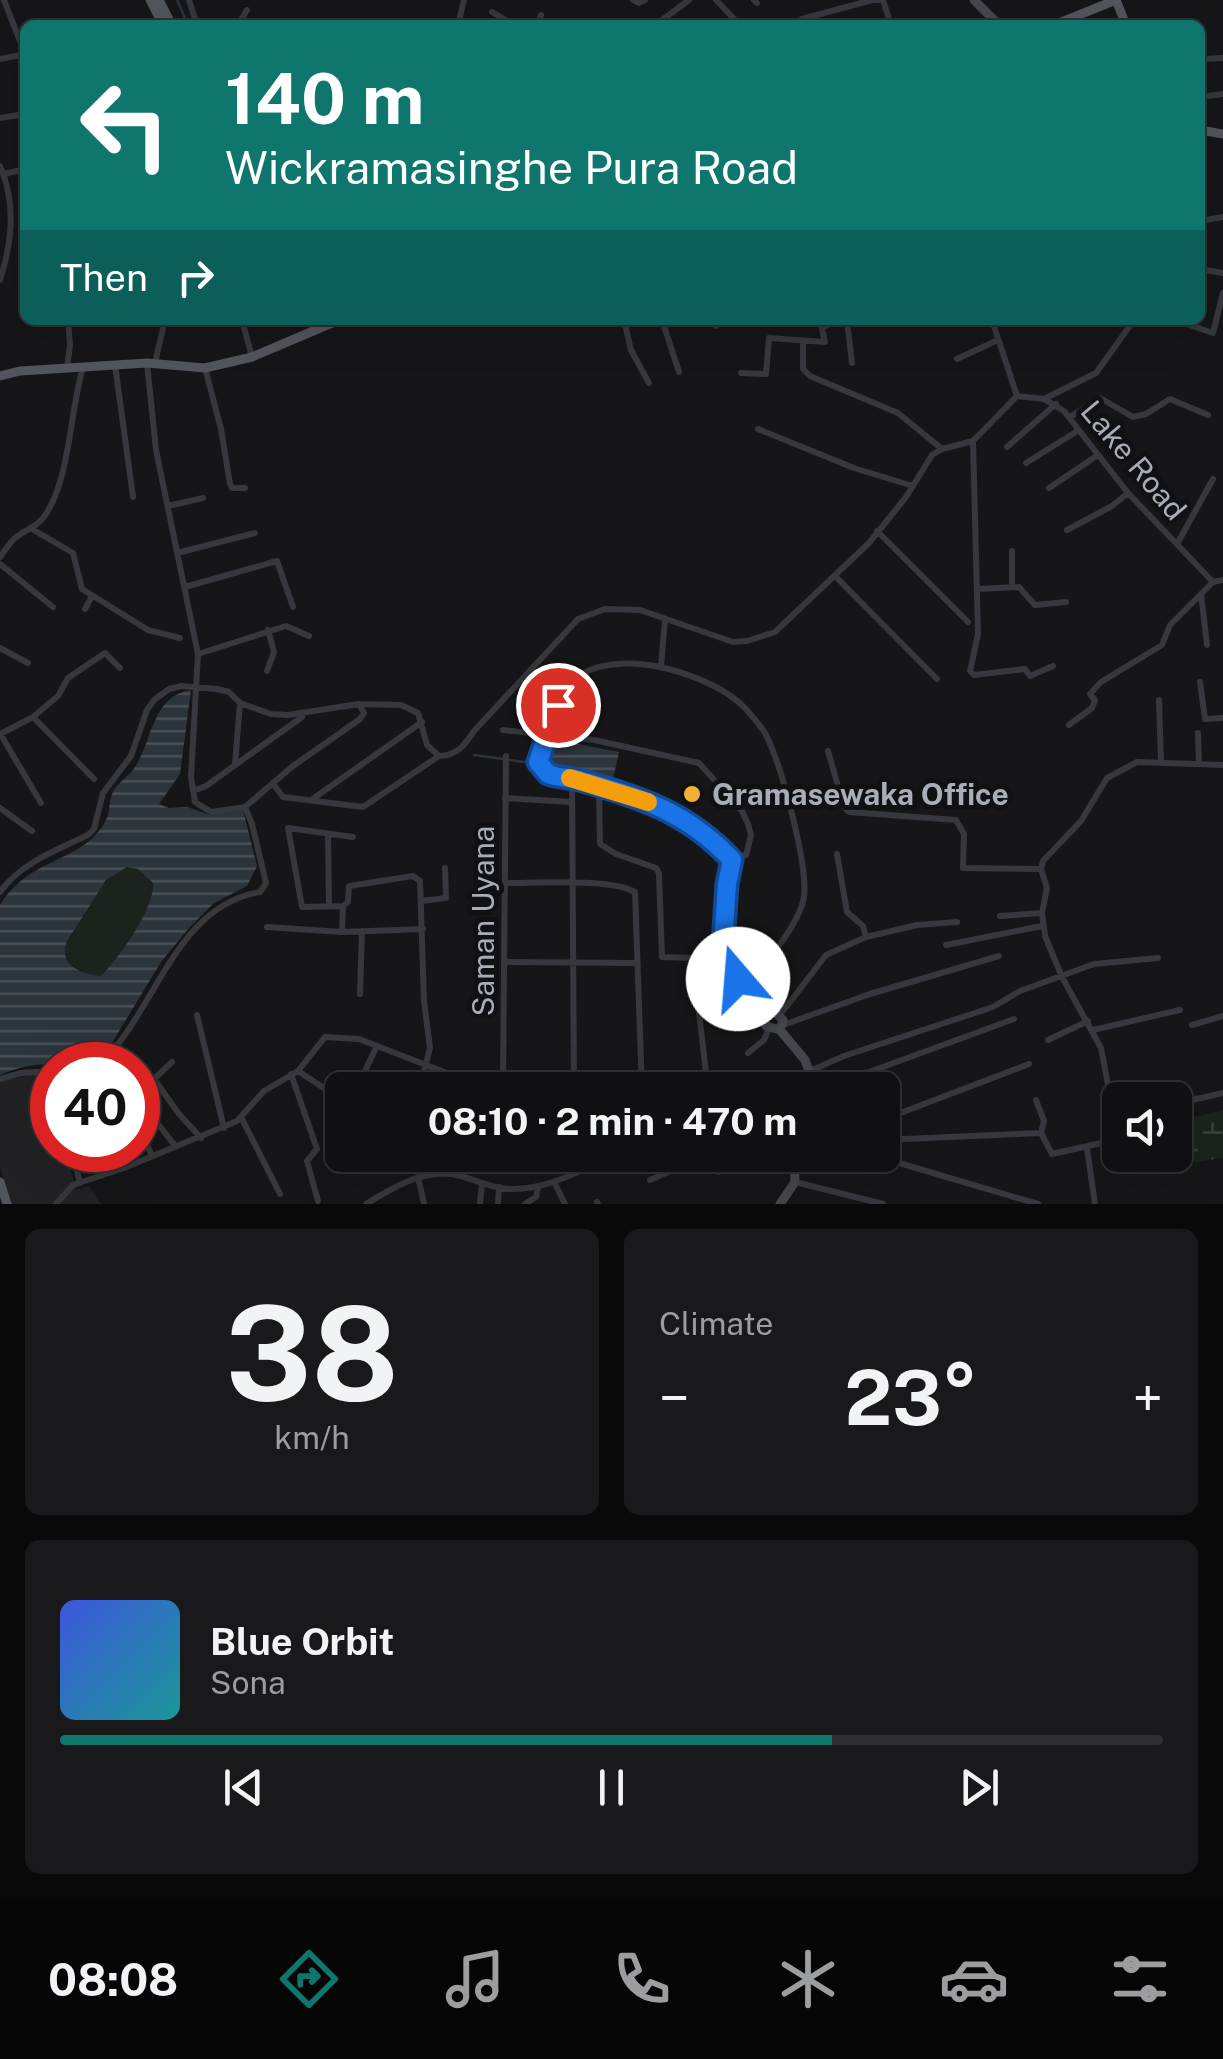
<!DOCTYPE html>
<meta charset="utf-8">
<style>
:root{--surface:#101012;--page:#19191b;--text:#f1f3f6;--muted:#9c9d9f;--line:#303032;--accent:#0f766e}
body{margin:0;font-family:"Public Sans",sans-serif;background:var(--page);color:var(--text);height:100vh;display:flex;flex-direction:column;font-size:38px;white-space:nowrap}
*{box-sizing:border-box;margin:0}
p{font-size:32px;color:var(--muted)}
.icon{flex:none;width:55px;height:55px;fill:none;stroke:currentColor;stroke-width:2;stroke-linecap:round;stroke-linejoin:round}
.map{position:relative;height:1204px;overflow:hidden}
.side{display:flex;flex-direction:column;gap:25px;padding:25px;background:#09090a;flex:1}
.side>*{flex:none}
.top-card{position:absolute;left:20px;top:20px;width:1185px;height:305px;border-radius:15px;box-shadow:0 10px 40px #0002,0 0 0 2px var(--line);background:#0f766e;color:#fff;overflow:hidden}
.buttons{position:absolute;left:1102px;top:1082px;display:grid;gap:20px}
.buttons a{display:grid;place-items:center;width:90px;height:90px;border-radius:15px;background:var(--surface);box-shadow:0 10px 40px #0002,0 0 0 2px var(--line);font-size:50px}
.speed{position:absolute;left:30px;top:1042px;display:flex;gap:20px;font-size:50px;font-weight:700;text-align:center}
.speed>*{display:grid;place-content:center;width:130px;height:130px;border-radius:50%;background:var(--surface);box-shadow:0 10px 40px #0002,0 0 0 2px var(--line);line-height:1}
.speed .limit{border:15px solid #d22;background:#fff;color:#111}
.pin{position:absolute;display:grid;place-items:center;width:85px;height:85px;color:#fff;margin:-42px;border:5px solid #fff;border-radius:50%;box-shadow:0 2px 10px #0007}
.me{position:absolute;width:110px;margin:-55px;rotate:342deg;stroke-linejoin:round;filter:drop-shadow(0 0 8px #0008)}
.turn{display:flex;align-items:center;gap:35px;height:210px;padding:0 40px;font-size:45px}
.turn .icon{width:130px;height:130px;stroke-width:2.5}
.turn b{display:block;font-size:70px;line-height:85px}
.then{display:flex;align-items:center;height:95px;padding:0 40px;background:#0003;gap:20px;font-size:38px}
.big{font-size:75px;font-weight:700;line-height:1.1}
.side .tile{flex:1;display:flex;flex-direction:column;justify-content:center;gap:15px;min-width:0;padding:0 35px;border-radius:15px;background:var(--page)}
.side .dial{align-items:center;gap:0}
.dial b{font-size:130px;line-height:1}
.song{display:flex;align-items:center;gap:30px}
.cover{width:120px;height:120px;border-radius:15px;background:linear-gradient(135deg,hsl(230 70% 55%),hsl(180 70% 35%))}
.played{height:10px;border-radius:5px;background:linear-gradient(90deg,var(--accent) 70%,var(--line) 70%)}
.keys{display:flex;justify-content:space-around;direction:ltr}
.heat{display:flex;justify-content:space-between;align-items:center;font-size:55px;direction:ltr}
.side .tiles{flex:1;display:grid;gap:25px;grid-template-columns:1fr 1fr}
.tile:last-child{grid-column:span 2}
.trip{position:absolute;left:325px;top:1072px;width:575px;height:100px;border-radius:15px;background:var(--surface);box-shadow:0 10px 40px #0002,0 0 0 2px var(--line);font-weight:700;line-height:100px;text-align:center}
.tabs{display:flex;height:160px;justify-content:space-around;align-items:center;background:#060607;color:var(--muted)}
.tabs .icon{width:70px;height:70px}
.tabs .current{color:var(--accent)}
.tabs b{font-size:45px;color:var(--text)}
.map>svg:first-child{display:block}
.built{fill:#222225}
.grass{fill:#1c231d}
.wetland{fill:url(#wetland-marsh)}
.water{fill:url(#water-rules);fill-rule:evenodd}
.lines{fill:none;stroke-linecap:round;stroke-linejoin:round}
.stream{stroke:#2c353c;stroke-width:2.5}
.street{stroke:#37383d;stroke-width:6}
.secondary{stroke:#45474d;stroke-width:9}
.primary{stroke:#53555c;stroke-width:9}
.route-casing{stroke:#114b97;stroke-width:25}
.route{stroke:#1a73e8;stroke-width:18}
.slow{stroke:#f59e0b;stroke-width:18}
.poi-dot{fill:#f2b134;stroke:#111113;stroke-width:4}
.labels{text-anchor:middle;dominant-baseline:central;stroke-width:10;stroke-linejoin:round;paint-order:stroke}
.street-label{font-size:30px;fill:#a8adb8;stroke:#111113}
.poi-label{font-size:30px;font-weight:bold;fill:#a8adb8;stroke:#111113;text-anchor:start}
</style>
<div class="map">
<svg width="1223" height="1204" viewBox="0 0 1223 1204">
<defs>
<pattern id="wetland-marsh" width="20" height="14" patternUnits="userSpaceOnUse" patternTransform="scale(2.5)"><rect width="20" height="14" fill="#1c231d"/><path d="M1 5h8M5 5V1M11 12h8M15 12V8" fill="none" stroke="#3a403c"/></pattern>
<pattern id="water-rules" width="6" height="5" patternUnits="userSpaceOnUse" patternTransform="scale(2.5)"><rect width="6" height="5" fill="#2c353c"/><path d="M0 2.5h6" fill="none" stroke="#485056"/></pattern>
</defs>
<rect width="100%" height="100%" fill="#161618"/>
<path class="built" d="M39,1074l13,41v35h12l13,40 12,-4 12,18h-90l-11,-38v-85z"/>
<path class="grass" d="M127,867l11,2 15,14c2,25 -34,75 -52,93 -21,-2 -43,-11 -34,-35 17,-25 31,-63 60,-74z"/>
<path class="wetland" d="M1223,1110v48l-81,11 -3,-14h36v-33z"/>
<path class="water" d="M191,690l-11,84 -21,30 10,4 18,-1 23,8 33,-5 14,56 -10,20 -33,17 -25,25 -28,34 -51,84 -22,19c-30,-2 -60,-3 -88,10v-170c31,-50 83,-41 106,-85 5,-9 2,-21 8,-30 5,-8 15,-14 21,-23 18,-28 17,-71 56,-77zM127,867l11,2 15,14c2,25 -34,75 -52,93 -21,-2 -43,-11 -34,-35l39,-61z
M547,738l72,14 -7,32 -33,-8 -37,-18z"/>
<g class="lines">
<path class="stream" d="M177,0l11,25
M474,755l58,8"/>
<path class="street" d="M189,0l8,25
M633,0l6,3 6,-3
M716,0l19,20 -4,5
M754,0l3,3
M492,12l22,13
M658,23l31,-23
M238,25l9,-15
M458,25l6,-25
M537,25l4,-10
M793,25l9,-6 70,-19h11l8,25
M0,59l25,-5 -21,-54
M1200,59l23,-1
M1200,97l23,-3
M0,118l25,-4
M0,166c16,36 12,77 0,114
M4,174l21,-5
M1200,221l23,-4
M1200,269l23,4
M242,320l10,37
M624,320l7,30 18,33
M662,320l17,52
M715,320l1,6
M847,320l5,43
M992,320l25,76 27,3 20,12 64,82 85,89 10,-2
M1175,320l38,13 10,-40
M823,327l14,-7
M803,341v28l7,7 88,37 44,36
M957,359l41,-19
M147,363l9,87 42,204 -7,123 4,25 16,10 34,-5 48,-41 67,-47 4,-6 -5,-9
M155,363l10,-43
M115,365l18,132
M67,368l3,-23 -2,-25
M205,368l16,61 9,55 2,4h13
M741,373l25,1 3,-36 56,4 -5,-22
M1044,399l52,-26 38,-53
M1070,417l30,-19 33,19 13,-3 24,-15 38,16
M758,429l96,39 59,18
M973,441l5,193 -8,37 4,4 51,-6 5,7 23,-10
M1007,447l49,-43
M1026,463l53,-33
M1049,488l49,-33
M168,506l35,-8
M32,529l41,24 9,36 66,41 32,8
M1067,530l45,-24 16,-13
M877,531l91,91
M1177,544l36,-65
M177,553l78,-20
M0,557c5,-6 9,-14 15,-19 11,-9 23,-11 31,-24 24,-37 24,-103 37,-147
M0,564l53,43
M835,576l102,103
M1012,586v-35
M185,587l92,-26 16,46
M977,589l42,-2 16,18 31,-3
M1201,594l6,51
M85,609l7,-13
M0,648l28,15
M198,654l88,-28 23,10
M661,666l4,-47
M267,671l7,-19 -6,-22
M1200,682l5,37 18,-1
M1159,700l2,62
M33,717l61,62
M1069,725l23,-17 3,-8 -5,-6 11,-12 61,-37 8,-20 43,-43
M503,730l91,10 105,23 43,48 6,13 3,11 -5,20 -14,4
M1198,733l1,31
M0,734l33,-17 25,-21 10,-18 37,-25 15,15
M1,735l40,68
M828,751l16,56 5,5 107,8 8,14 -1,34 78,1
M235,764l5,-61
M544,771l-6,-10c6,-27 18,-71 44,-87 43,-26 132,1 164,35 6,7 14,16 19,24 16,30 43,131 39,164 -4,25 -40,72 -60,87
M572,779l2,311
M274,785l9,12 80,10 76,-51
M599,787l1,57 16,10 40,14 3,5 3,84 60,2
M193,791l13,-5 96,-69 1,-4
M314,798l108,-76
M505,798l66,4
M0,808l32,23
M328,834l1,72
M353,837l-65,-9 14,79 41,-1 5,-4 1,-16 64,-10 7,5 4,120 6,47 -11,42
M837,854l10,58 16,14 3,11
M506,883c31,0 104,-5 129,9l7,198
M0,892c21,-29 57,-42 88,-57l6,-6 9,-36 28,-37 16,-46 7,-10 15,-11 13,-3 35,3 12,3 11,11 31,11 17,1 71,-11 42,1 17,8 9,32 12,11c19,-1 25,-10 35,-25l104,-112 27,-10 35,1 93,32 14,-1 28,-9 94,-89 37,-46 26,-42 10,-6 31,-8 44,-45
M421,901l25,-3 -1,-30
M1000,916l42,-3
M267,927l75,5 81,-3
M342,932l1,-26
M946,945l96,-19
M693,960l15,130
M506,962l129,1
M360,994l2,-63
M197,1015l27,113
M780,1015l46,-60 40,-18 51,-12 40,-3
M783,1025l87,-31 129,-38
M1192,1025l31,-9
M1093,1030l87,-20
M1048,1040l40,-19
M748,1053l16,-13 5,-12
M172,1062l-18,17 25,35 22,24
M99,1065c57,-52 75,-159 161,-173l6,-9 -14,-59 -7,-17
M298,1071l44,29 -14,40 14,13
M810,1071l34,-15 149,-49 27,-16 74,-27 64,-6
M291,1074l26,75 -10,12 11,40
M0,1079l21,-6 31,-2
M503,1081l3,-325
M359,1083l18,-37
M820,1090l194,-71
M138,1098l38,49
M1036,1100l8,21 -3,12
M1184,1102l39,-9
M241,1117l39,77
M1120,1117l-7,-6 -12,-63 -39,-71 -17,-41 -3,-23 5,-25 -6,-19 2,-8 38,-40 26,-43 30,-16 86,3
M882,1120l147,-56
M138,1125l14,31
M882,1140l159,-7 11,21 67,-15
M1087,1148l8,56
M72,1150l8,33
M343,1155l6,11 11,4 15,-4
M646,1155l3,13
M694,1155l5,11 19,6 16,-17
M872,1155l166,49
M418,1177l6,27
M650,1180l45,-20
M554,1182l11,22
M795,1182l88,22
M597,1202l1,2
M56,1204l17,-19 51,-17 113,-47 27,-30 34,-20 27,-34 34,2 106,41 176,-1
M366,1204c28,-17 60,-37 95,-28 17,5 34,13 52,13 37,0 70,-20 103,-34
M480,1204l2,-21
M498,1204l1,-17
M525,1204l11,-7 2,-9"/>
<path class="secondary" d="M974,0l25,25
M544,771c12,9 30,8 44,12 60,19 99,30 144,76l-5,25 -5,75 39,46 5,21 14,4 25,30 4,11 -7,19
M764,1010l6,-2 13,12 -3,10
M780,1204l15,-22 -1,-27"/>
<path class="primary" d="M150,0l13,25
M159,0l13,25
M1054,25l62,-25 10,25
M1200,130l23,4
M0,376l20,-5 127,-8 58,5 47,-11 87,-37
M0,1182l7,22"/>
</g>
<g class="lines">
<defs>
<path id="route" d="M558,705l-20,57 10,12c10,4 20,3 31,6 62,18 107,31 153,80l-5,24 -5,75 16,20"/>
</defs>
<use href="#route" class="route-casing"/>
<use href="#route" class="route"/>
<path class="slow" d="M570,778l78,24"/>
</g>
<circle class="poi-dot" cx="692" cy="794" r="10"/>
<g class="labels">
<g class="street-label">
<text transform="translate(1134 460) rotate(50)">Lake Road</text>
<text transform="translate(483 921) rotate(-90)">Saman Uyana</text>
</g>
<g class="poi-label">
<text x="712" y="794">Gramasewaka Office</text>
</g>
</g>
</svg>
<div class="buttons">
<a><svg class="icon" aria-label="sound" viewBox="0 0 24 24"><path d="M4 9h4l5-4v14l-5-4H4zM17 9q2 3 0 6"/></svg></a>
</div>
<div class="speed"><div class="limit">40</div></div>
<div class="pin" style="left:558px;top:705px;background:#d93025"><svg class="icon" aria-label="arrive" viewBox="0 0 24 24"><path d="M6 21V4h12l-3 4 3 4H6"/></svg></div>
<svg class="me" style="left:738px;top:979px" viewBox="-20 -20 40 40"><circle r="19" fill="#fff"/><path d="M0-13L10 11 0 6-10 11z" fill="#1a73e8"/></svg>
<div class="trip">08:10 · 2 min · 470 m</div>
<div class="top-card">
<div class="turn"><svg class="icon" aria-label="left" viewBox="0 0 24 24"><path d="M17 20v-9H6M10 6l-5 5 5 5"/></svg><div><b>140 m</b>Wickramasinghe Pura Road</div></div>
<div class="then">Then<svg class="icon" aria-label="right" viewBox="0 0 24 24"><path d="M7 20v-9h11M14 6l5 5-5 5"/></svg></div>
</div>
</div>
<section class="side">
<div class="tiles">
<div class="tile dial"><b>38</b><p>km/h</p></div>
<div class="tile"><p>Climate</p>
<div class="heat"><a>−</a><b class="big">23°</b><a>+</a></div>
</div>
<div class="tile">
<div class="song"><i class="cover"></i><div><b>Blue Orbit</b><p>Sona</p></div></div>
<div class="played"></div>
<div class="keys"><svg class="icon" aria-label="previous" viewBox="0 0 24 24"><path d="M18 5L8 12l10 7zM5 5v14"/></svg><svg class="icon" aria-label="pause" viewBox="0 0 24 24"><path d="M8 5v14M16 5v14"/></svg><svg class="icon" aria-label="next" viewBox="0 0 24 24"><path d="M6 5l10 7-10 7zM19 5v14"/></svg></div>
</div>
</div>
</section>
<nav class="tabs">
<b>08:08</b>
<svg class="icon current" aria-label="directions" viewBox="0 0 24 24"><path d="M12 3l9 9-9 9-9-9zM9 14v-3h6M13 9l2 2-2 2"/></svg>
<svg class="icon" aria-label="music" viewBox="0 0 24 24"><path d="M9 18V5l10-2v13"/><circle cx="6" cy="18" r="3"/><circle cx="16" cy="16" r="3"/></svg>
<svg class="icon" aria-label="phone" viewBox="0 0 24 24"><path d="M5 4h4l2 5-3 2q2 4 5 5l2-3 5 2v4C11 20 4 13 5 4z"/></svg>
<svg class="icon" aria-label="climate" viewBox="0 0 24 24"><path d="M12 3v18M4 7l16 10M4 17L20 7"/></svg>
<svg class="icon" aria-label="car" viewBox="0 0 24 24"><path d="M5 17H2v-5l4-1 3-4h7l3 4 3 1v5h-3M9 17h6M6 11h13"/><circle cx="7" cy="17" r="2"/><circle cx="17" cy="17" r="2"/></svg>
<svg class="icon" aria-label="filters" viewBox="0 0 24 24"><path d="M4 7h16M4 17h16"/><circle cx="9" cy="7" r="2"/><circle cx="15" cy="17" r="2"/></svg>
</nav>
